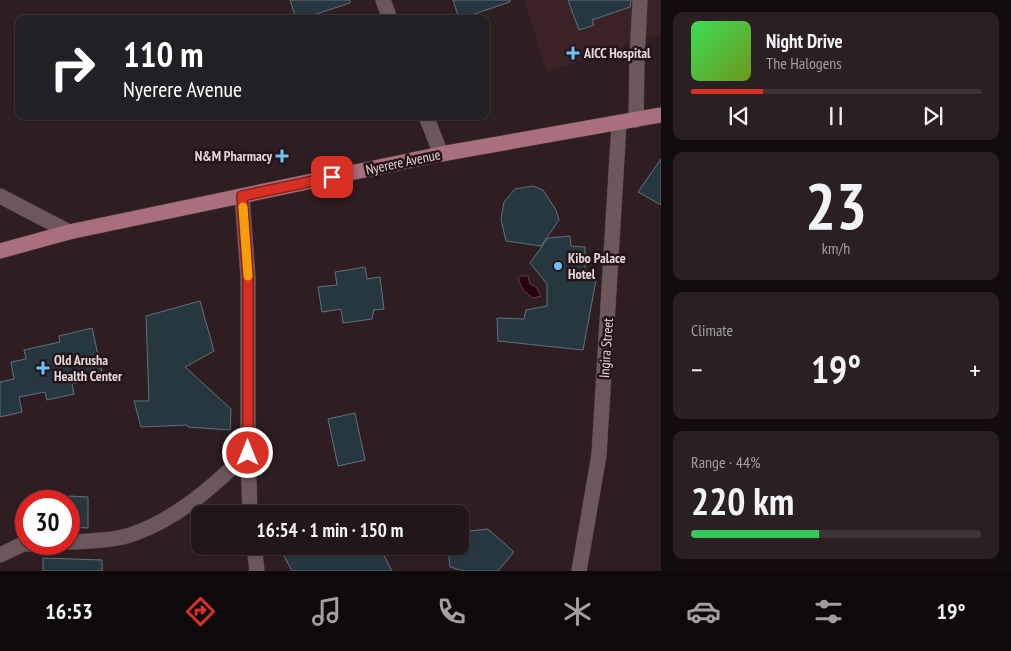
<!DOCTYPE html>
<meta charset="utf-8">
<style>
:root{--surface:#221619;--page:#2a1f22;--text:#f1f3f6;--muted:#a29fa2;--line:#3f3538;--accent:#d93025}
body{margin:0;font-family:"PT Sans Narrow",sans-serif;background:var(--page);color:var(--text);height:100vh;display:flex;flex-direction:column;font-size:19px;white-space:nowrap}
*{box-sizing:border-box;margin:0}
p{font-size:16px;color:var(--muted)}
.icon{flex:none;width:28px;height:28px;fill:none;stroke:currentColor;stroke-width:2;stroke-linecap:round;stroke-linejoin:round}
.map{position:relative;flex:1;overflow:hidden}
.side{display:flex;flex-direction:column;gap:12px;padding:12px;background:#130c0e;width:350px}
.side>*{flex:none}
.hud{position:absolute;left:15px;top:15px;width:475px;height:105px;border-radius:10px;box-shadow:0 1px 4px #0004,0 0 0 1px var(--line);background:#202124;color:#fff;overflow:hidden}
.speed{position:absolute;left:15px;top:490px;display:flex;gap:10px;font-size:25px;font-weight:700;text-align:center}
.speed>*{display:grid;place-content:center;width:65px;height:65px;border-radius:50%;background:var(--surface);box-shadow:0 1px 4px #0004,0 0 0 1px var(--line);line-height:1}
.speed .limit{border:8px solid #d22;background:#fff;color:#111}
.pin{position:absolute;display:grid;place-items:center;width:42px;height:42px;color:#fff;margin:-21px;border-radius:10px;box-shadow:0 2px 8px #0006}
.me{position:absolute;width:55px;margin:-28px;rotate:0deg;stroke-linejoin:round;filter:drop-shadow(0 0 4px #0008)}
.turn{display:flex;align-items:center;gap:18px;height:105px;padding:0 25px;font-size:22px}
.turn .icon{width:65px;height:65px;stroke-width:2.5}
.turn b{display:block;font-size:35px;line-height:42px}
.big{font-size:38px;font-weight:600;line-height:1.1}
.side .widget{flex:1;display:flex;flex-direction:column;justify-content:center;gap:8px;min-width:0;padding:0 18px;border-radius:10px;background:var(--page)}
.side .dial{align-items:center;gap:0}
.dial b{font-size:65px;line-height:1}
.song{display:flex;align-items:center;gap:15px}
.cover{width:60px;height:60px;border-radius:8px;background:linear-gradient(135deg,hsl(130 70% 55%),hsl(80 70% 35%))}
.played{height:5px;border-radius:2px;background:linear-gradient(90deg,var(--accent) 25%,var(--line) 25%)}
.keys{display:flex;justify-content:space-around;direction:ltr}
.heat{display:flex;justify-content:space-between;align-items:center;font-size:28px;direction:ltr}
.charge{height:8px;border-radius:4px;background:linear-gradient(90deg,#34c759 44%,var(--line) 0)}
.trip{position:absolute;left:191px;top:505px;width:278px;height:50px;border-radius:10px;background:var(--surface);box-shadow:0 1px 4px #0004,0 0 0 1px var(--line);font-weight:600;line-height:50px;text-align:center}
.tabs{display:flex;height:80px;justify-content:space-around;align-items:center;background:#0e090a;color:var(--muted)}
.tabs .icon{width:35px;height:35px}
.tabs .on{color:var(--accent)}
.tabs b{font-size:22px;color:var(--text)}
main{display:flex;flex:1;min-height:0}
.map>svg:first-child{display:block}
.built{fill:#3a2227}
.water{fill:#28010d;stroke:#60414a}
.building{fill:#273740;stroke:#61727d}
.lines{fill:none;stroke-linecap:round;stroke-linejoin:round}
.minor-casing{stroke:#47393c;stroke-width:16}
.major-casing{stroke:#47393c;stroke-width:16}
.minor{stroke:#6c585c;stroke-width:15}
.major{stroke:#a96f7c;stroke-width:15}
.route-casing{stroke:#8d1f18;stroke-width:12}
.route{stroke:#d93025;stroke-width:9}
.slow{stroke:#f59e0b;stroke-width:9}
.poi-dot{fill:#6dc2f3;stroke:#241418;stroke-width:2}
.labels{text-anchor:middle;dominant-baseline:central;stroke-width:5;stroke-linejoin:round;paint-order:stroke}
.poi-label{font-size:14px;font-weight:bold;fill:#e2d6d8;stroke:#241418;text-anchor:start}
.street-label{font-size:14px;fill:#e2d6d8;stroke:#241418}
</style>
<main>
<div class="map">
<svg width="661" height="571" viewBox="0 0 661 571">
<rect width="100%" height="100%" fill="#2e1e21"/>
<path class="built" d="M524,0h137v34l-114,38z"/>
<path class="water" d="M521,276h7l2,8 6,3 5,9 -8,2 -10,-8 -5,-11z"/>
<path class="building" d="M290,0h60v3l-49,16h-5z
M453,0h57v2l-51,17z
M568,0h63l-1,7 -38,13 2,5 -15,5z
M661,159v46l-23,-13z
M533,186l10,4 13,20 3,10 -18,26 -35,-5 -5,-22 3,-17 11,-13z
M570,236l1,10 14,1v21l11,12 -13,70 -85,-9 -1,-23 27,1 2,-9 21,-4v-22l-17,-21 18,-25z
M365,267l2,12 13,-2 4,32 -10,1 -2,9 -29,4 -2,-14 -19,3 -4,-25 19,-2 -2,-13z
M200,301l14,50 -29,16 46,42 -1,21 -42,-3 -1,-2 -46,2 -7,-26h15l-3,-85z
M92,328l11,49 -31,7 2,10 -27,6 -2,-8 -26,5 3,15 -22,5v-35l14,-3 -3,-17 15,-3 -2,-9 36,-8 -1,-6z
M355,413l10,47 -27,6 -10,-47z
M69,496l19,1v31l-19,-1z
M488,529l26,23 -16,19h-34l-14,-4 -2,-21h12v-14z
M304,546h75l13,25h-100l-8,-15z
M43,558l59,2v11h-59z"/>
<g class="lines">
<defs>
<path id="minor" d="M383,0l7,19
M426,116l15,38
M636,120l1,-60 3,-60
M0,196l69,36
M242,196l6,81v176l2,61
M69,542c21,-1 44,-1 64,-8 46,-16 81,-49 115,-81
M254,546l3,25
M0,555l23,-11h8
M579,571l20,-116 20,-331"/>
<path id="major" d="M0,251l69,-19 372,-78 220,-39"/>
</defs>
<use href="#minor" class="minor-casing"/>
<use href="#major" class="major-casing"/>
<use href="#minor" class="minor"/>
<use href="#major" class="major"/>
</g>
<g class="lines">
<defs>
<path id="route" d="M248,453v-176l-6,-81 90,-19"/>
</defs>
<use href="#route" class="route-casing"/>
<use href="#route" class="route"/>
<path class="slow" d="M243,207l5,69"/>
</g>
<g class="poi-dot">
<path d="M570.5 45.5h5v5h5v5h-5v5h-5v-5h-5v-5h5z"/>
<path d="M279.5 148.5h5v5h5v5h-5v5h-5v-5h-5v-5h5z"/>
<circle cx="558" cy="266" r="5"/>
<path d="M40.5 360.5h5v5h5v5h-5v5h-5v-5h-5v-5h5z"/>
</g>
<g class="labels">
<g class="poi-label">
<text x="584" y="53">AICC Hospital</text>
<text x="272" y="156" text-anchor="end">N&amp;M Pharmacy</text>
<text x="568" y="258">Kibo Palace<tspan x="568" dy="16">Hotel</tspan></text>
<text x="54" y="360">Old Arusha<tspan x="54" dy="16">Health Center</tspan></text>
</g>
<g class="street-label">
<text transform="translate(403 162) rotate(-12)">Nyerere Avenue</text>
<text transform="translate(606 348) rotate(-86)">Ingira Street</text>
</g>
</g>
</svg>
<div class="speed"><div class="limit">30</div></div>
<div class="pin" style="left:332px;top:177px;background:#d93025"><svg class="icon" aria-label="arrive" viewBox="0 0 24 24"><path d="M6 21V4h12l-3 4 3 4H6"/></svg></div>
<svg class="me" style="left:248px;top:453px" viewBox="-20 -20 40 40"><circle r="17" fill="#d93025" stroke="#fff" stroke-width="3"/><path d="M0-11L8 9 0 5-8 9z" fill="#fff"/></svg>
<div class="trip">16:54 · 1 min · 150 m</div>
<div class="hud">
<div class="turn"><svg class="icon" aria-label="right" viewBox="0 0 24 24"><path d="M7 20v-9h11M14 6l5 5-5 5"/></svg><div><b>110 m</b>Nyerere Avenue</div></div>
</div>
</div>
<section class="side">
<div class="widget">
<div class="song"><i class="cover"></i><div><b>Night Drive</b><p>The Halogens</p></div></div>
<div class="played"></div>
<div class="keys"><svg class="icon" aria-label="previous" viewBox="0 0 24 24"><path d="M18 5L8 12l10 7zM5 5v14"/></svg><svg class="icon" aria-label="pause" viewBox="0 0 24 24"><path d="M8 5v14M16 5v14"/></svg><svg class="icon" aria-label="next" viewBox="0 0 24 24"><path d="M6 5l10 7-10 7zM19 5v14"/></svg></div>
</div>
<div class="widget dial"><b>23</b><p>km/h</p></div>
<div class="widget"><p>Climate</p>
<div class="heat"><a>−</a><b class="big">19°</b><a>+</a></div>
</div>
<div class="widget"><p>Range · 44%</p><b class="big">220 km</b><div class="charge"></div></div>
</section>
</main>
<nav class="tabs">
<b>16:53</b>
<svg class="icon on" aria-label="directions" viewBox="0 0 24 24"><path d="M12 3l9 9-9 9-9-9zM9 14v-3h6M13 9l2 2-2 2"/></svg>
<svg class="icon" aria-label="music" viewBox="0 0 24 24"><path d="M9 18V5l10-2v13"/><circle cx="6" cy="18" r="3"/><circle cx="16" cy="16" r="3"/></svg>
<svg class="icon" aria-label="phone" viewBox="0 0 24 24"><path d="M5 4h4l2 5-3 2q2 4 5 5l2-3 5 2v4C11 20 4 13 5 4z"/></svg>
<svg class="icon" aria-label="climate" viewBox="0 0 24 24"><path d="M12 3v18M4 7l16 10M4 17L20 7"/></svg>
<svg class="icon" aria-label="car" viewBox="0 0 24 24"><path d="M5 17H2v-5l4-1 3-4h7l3 4 3 1v5h-3M9 17h6M6 11h13"/><circle cx="7" cy="17" r="2"/><circle cx="17" cy="17" r="2"/></svg>
<svg class="icon" aria-label="filters" viewBox="0 0 24 24"><path d="M4 7h16M4 17h16"/><circle cx="9" cy="7" r="2"/><circle cx="15" cy="17" r="2"/></svg>
<b>19°</b>
</nav>
